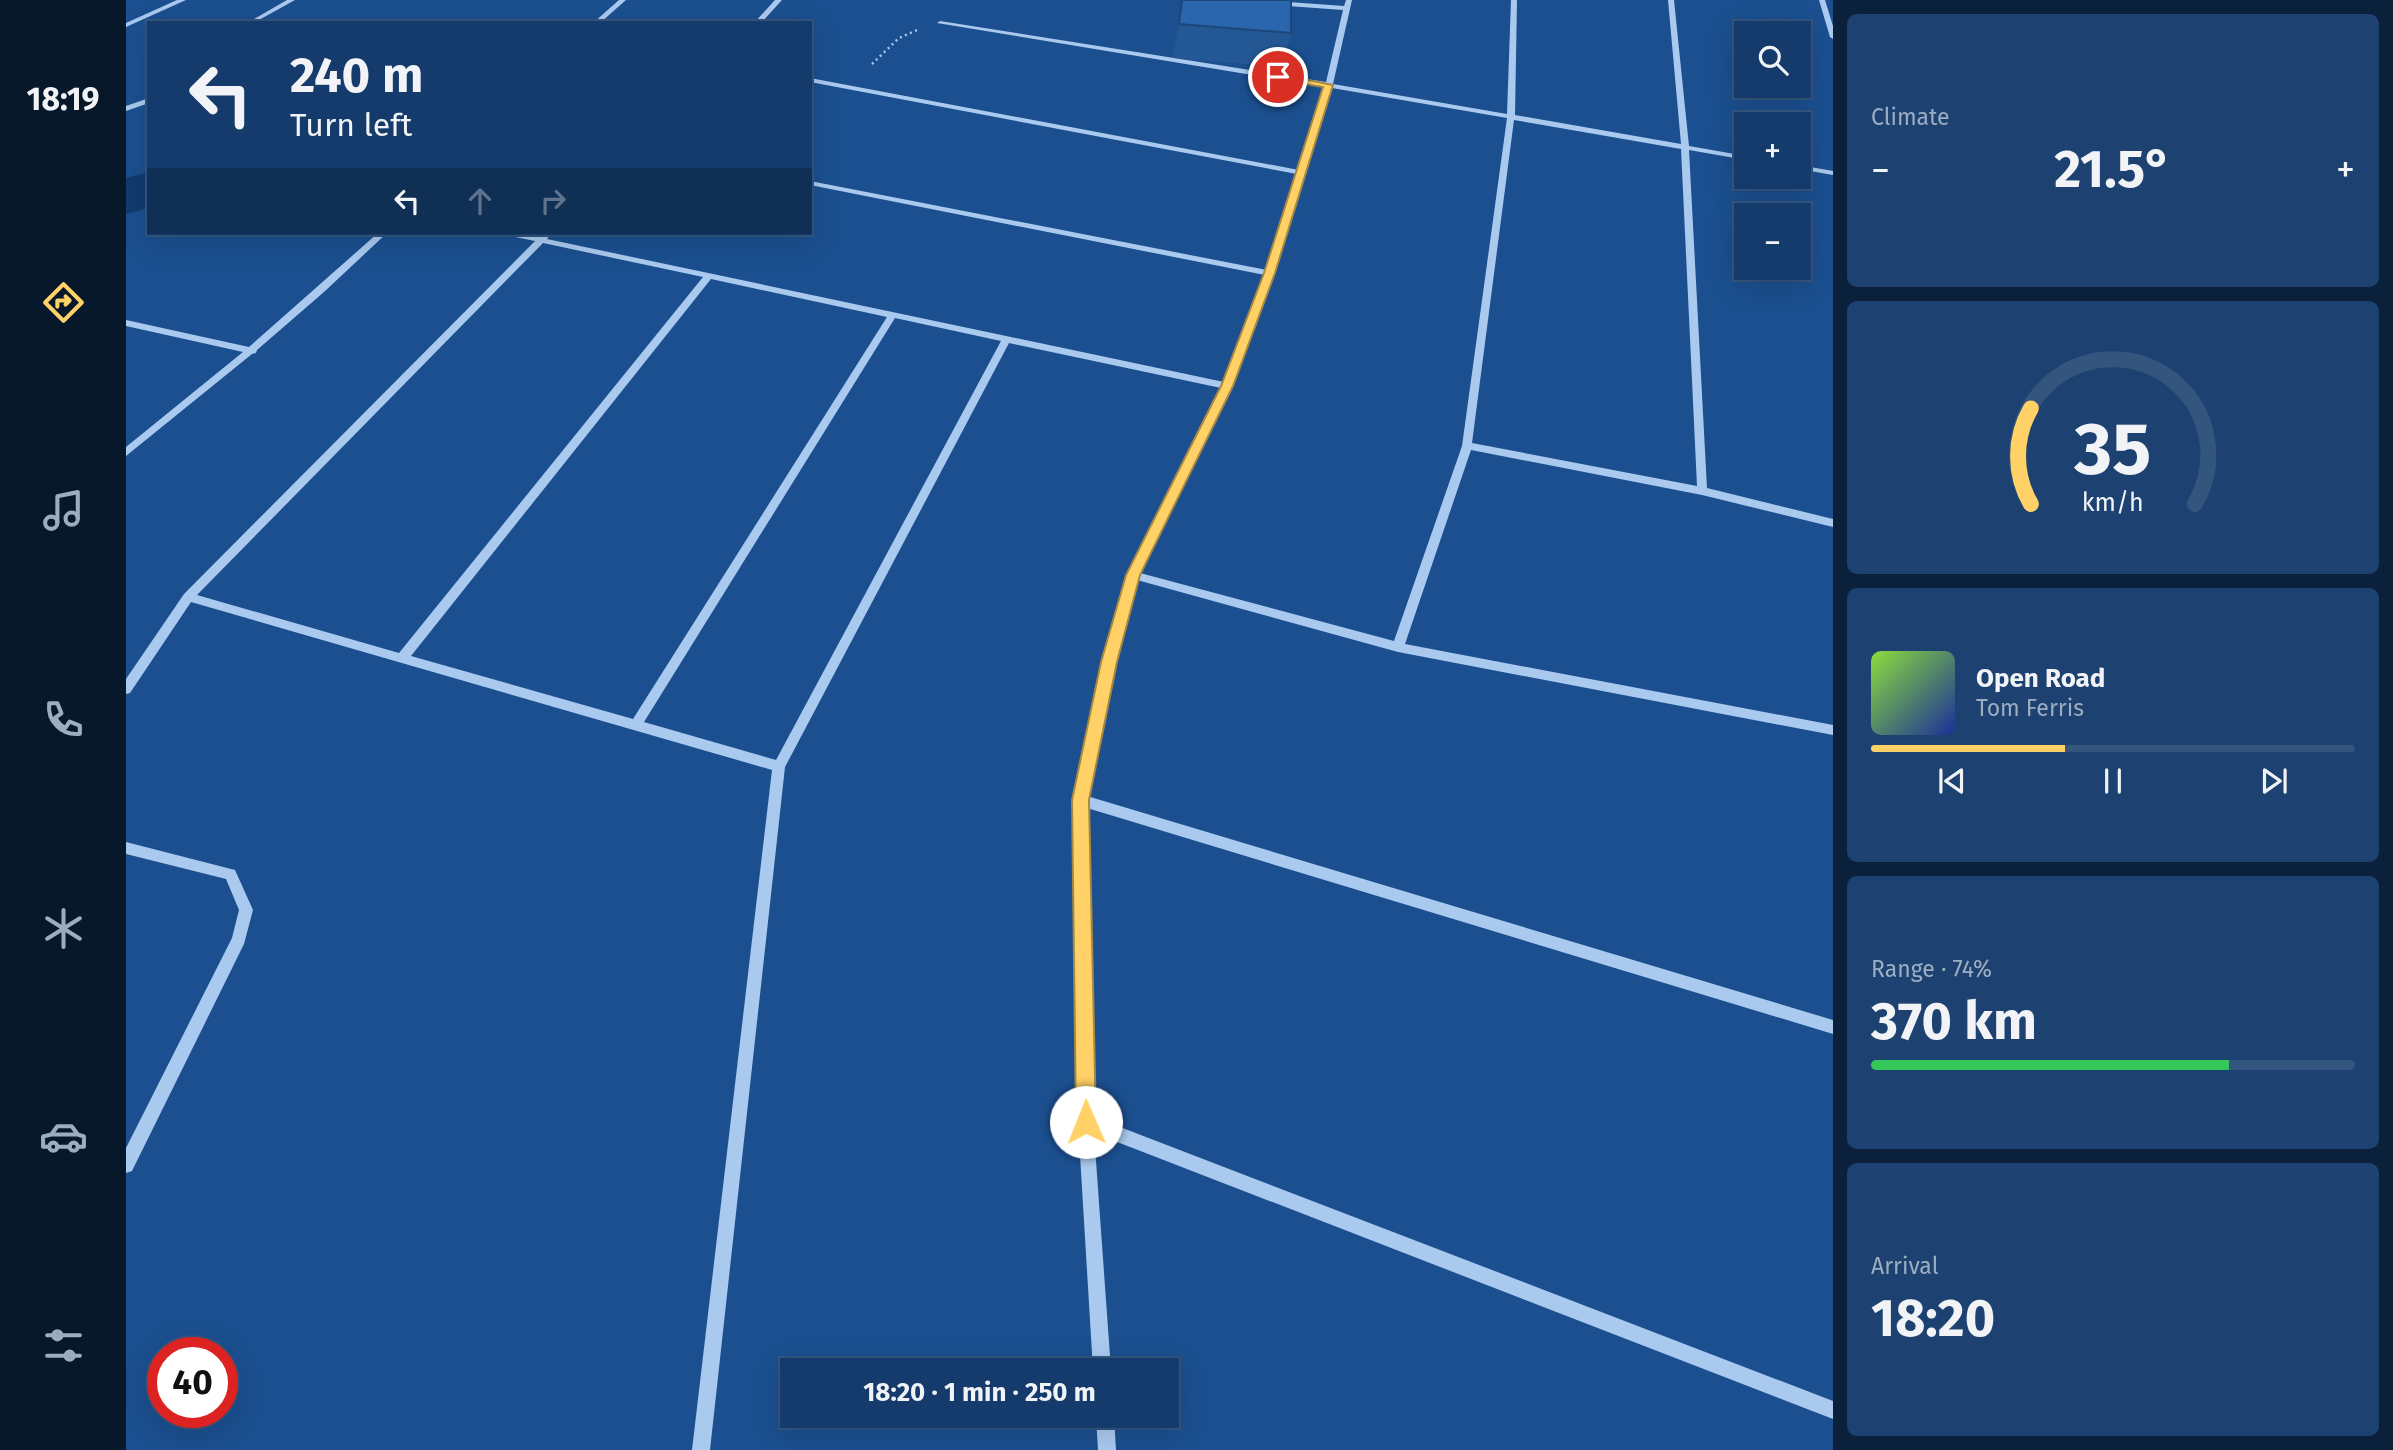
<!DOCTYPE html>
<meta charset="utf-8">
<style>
:root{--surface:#143b6b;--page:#1d4271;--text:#f1f3f6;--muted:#9dadc1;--line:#33557e;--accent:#ffd166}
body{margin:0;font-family:"Fira Sans",sans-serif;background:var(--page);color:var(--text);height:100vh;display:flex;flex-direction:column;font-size:26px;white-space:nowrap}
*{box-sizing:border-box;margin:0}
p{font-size:23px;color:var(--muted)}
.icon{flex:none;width:38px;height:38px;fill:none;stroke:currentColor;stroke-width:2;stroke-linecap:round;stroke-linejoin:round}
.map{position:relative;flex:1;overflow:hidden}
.side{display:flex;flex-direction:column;gap:14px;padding:14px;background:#0b203b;width:560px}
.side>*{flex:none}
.top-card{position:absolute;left:21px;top:21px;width:665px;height:214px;border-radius:0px;box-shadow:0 7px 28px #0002,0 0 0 2px var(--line);background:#143b6b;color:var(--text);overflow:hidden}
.fabs{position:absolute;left:1608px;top:21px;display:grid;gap:14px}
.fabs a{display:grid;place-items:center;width:77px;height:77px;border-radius:0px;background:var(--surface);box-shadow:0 7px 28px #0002,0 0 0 2px var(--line);font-size:35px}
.speed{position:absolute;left:21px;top:1337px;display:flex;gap:14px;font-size:35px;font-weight:700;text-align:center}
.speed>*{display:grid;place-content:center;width:91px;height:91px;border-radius:50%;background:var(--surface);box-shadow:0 7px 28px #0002,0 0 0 2px var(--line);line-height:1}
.speed .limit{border:10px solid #d22;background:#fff;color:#111}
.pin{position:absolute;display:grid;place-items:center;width:60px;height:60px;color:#fff;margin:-30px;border:4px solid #fff;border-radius:50%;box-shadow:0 2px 7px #0007}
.me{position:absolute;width:77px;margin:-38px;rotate:359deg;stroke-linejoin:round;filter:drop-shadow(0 0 5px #0008)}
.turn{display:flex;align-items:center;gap:24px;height:147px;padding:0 28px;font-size:32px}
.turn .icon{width:91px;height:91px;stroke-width:2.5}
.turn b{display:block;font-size:49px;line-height:60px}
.lanes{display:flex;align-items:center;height:66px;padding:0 28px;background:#0003;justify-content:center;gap:35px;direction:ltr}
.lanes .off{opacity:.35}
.big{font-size:52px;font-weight:700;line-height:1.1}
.side .widget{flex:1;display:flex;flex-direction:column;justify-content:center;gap:10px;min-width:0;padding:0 24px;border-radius:10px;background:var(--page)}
.side .dial{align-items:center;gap:0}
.dial svg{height:182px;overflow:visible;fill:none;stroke:var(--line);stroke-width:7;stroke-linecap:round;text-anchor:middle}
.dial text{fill:var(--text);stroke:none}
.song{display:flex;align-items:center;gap:21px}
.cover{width:84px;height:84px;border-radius:10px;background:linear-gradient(135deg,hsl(90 70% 55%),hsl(230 70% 35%))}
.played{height:7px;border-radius:4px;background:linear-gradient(90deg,var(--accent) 40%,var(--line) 40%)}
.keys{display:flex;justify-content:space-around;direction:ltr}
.heat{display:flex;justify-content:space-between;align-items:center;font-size:38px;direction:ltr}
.charge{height:10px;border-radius:5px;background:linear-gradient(90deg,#34c759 74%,var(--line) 0)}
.trip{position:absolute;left:654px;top:1358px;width:399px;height:70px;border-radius:0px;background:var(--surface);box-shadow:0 7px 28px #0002,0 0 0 2px var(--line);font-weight:700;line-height:70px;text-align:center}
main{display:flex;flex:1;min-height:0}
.dock{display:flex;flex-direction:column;width:126px;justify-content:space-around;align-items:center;background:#08182b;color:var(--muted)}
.dock .icon{width:49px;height:49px}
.dock .selected{color:var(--accent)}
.dock b{font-size:32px;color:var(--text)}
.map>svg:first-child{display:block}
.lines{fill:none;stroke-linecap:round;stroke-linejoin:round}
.river{fill:#123a6d;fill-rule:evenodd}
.path{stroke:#a9c9ee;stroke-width:2.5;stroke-dasharray:2 3.5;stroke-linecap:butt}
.minor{fill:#a9c9ee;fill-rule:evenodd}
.wall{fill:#245895}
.building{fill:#2a66ad;stroke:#1d4779;stroke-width:2}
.route{fill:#ffd166;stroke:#a68842;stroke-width:2}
</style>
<main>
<nav class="dock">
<b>18:19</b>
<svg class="icon selected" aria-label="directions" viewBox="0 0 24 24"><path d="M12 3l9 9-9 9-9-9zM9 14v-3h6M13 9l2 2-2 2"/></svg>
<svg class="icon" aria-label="music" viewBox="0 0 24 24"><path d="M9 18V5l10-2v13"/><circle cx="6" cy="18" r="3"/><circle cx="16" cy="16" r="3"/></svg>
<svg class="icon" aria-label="phone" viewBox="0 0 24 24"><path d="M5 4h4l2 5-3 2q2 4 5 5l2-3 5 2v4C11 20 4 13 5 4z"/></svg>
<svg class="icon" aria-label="climate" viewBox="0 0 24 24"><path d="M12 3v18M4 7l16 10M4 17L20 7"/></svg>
<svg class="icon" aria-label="car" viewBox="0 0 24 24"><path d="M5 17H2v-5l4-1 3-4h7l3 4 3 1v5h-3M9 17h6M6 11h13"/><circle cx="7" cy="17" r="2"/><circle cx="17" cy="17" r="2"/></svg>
<svg class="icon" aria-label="filters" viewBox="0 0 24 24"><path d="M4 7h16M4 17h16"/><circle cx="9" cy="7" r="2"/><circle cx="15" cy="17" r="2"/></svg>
</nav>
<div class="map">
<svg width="1707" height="1450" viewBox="0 0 1707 1450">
<rect width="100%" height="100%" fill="#1b4f8f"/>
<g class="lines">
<path class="river" d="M23,172v36l-23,6v-36z"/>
<path class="path" d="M746,64l27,-26 18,-8"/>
<path class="minor" d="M51,0h9l-60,27v-4z
M161,0h8l-36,20 -5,-1z
M493,0h7l-26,23h-7z
M649,0h7l-21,23h-7z
M1220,0h6l-19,84 174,30 4,-114h6l-2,115 166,29 -13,-144h6l15,146 57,10v4l-57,-10 18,338 126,31v8l-131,-32 -231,-45 -66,194 428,81v10l-435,-83 -261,-72 -22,82 -28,134 746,224v14l-746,-226 7,309 739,284v18l-739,-286 17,237h-18l-15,-248 -4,-322 29,-138 24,-87 94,-187 -212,-45 -224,424 -75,683h-18l80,-680 -581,-168 -61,91 -4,1v-15l58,-85 351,-353 -30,-6 -1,-2h15l20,4 5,-4h8l-5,6 677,143 41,-107 -455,-90v-4l457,89 30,-96 -487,-92v-4l489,92 26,-83 -388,-64 3,-2 386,61 17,-72 -69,-5 -3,-2 3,-2 70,5zM1206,88l175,30 -45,328 -68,195 -254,-68 92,-187 42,-113zM1388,120l167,29 16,337 -225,-43zM417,243l160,34 -304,376 -202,-58zM585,279l176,38 -254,402 -222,-63zM769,318l106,23 -225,419 -132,-38z
M1693,0h6l8,26v13l-3,-2z
M23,98v5l-23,8v-5z
M1673,165l34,6v4l-34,-6z
M252,233h9l-63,59 -67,58 -1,3 -4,1 -126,102v-9l117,-95 -117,-26v-6l123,27z
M0,842l109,28 18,40 -9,34 -112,227 -6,2v-25l106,-210 7,-28 -13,-31 -100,-25z
M970,1416h18l2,34h-18z"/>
</g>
<path class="wall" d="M1056,0l109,33 -9,34 -109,-9z"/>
<path class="building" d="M1056,0h109v33l-112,-9z"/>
<path class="route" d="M1152,74l55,11 -58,188 -42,113 -93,189 -23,87 -28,138 7,322 -3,7 -7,3 -7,-3 -3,-7 -4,-322 29,-138 25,-87 95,-189 43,-113 59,-186 -48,-8z"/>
</svg>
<div class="fabs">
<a><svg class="icon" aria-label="search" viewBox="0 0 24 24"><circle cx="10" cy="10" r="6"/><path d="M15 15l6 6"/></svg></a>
<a>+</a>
<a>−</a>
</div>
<div class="speed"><div class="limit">40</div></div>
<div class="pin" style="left:1152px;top:77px;background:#d93025"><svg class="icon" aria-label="arrive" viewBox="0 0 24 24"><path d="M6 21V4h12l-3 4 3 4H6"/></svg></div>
<svg class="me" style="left:960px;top:1122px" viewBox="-20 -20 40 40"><circle r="19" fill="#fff"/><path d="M0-13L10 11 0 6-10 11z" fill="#ffd166"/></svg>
<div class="trip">18:20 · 1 min · 250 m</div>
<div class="top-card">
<div class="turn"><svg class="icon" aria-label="left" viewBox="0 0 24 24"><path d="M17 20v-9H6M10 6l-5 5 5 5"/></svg><div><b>240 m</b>Turn left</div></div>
<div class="lanes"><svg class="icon" aria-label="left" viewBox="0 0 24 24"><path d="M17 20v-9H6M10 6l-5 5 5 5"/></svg><svg class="icon off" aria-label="ahead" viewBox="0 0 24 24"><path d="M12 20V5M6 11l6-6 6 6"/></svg><svg class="icon off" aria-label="right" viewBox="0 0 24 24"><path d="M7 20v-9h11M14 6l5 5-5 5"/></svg></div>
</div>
</div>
<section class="side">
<div class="widget"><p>Climate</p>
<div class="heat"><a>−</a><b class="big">21.5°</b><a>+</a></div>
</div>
<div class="widget dial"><svg viewBox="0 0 100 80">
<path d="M14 69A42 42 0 1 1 86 69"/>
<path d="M14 69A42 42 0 0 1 14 27" stroke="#ffd166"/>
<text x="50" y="56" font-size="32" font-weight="700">35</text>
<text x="50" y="72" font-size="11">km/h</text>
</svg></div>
<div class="widget">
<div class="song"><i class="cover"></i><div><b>Open Road</b><p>Tom Ferris</p></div></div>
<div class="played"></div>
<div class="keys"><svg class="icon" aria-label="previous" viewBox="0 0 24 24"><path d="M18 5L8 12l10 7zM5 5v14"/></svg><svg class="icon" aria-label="pause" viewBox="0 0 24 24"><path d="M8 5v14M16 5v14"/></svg><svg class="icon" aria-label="next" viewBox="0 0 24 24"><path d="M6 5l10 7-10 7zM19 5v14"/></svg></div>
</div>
<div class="widget"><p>Range · 74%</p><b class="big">370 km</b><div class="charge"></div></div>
<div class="widget"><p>Arrival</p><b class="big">18:20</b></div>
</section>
</main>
